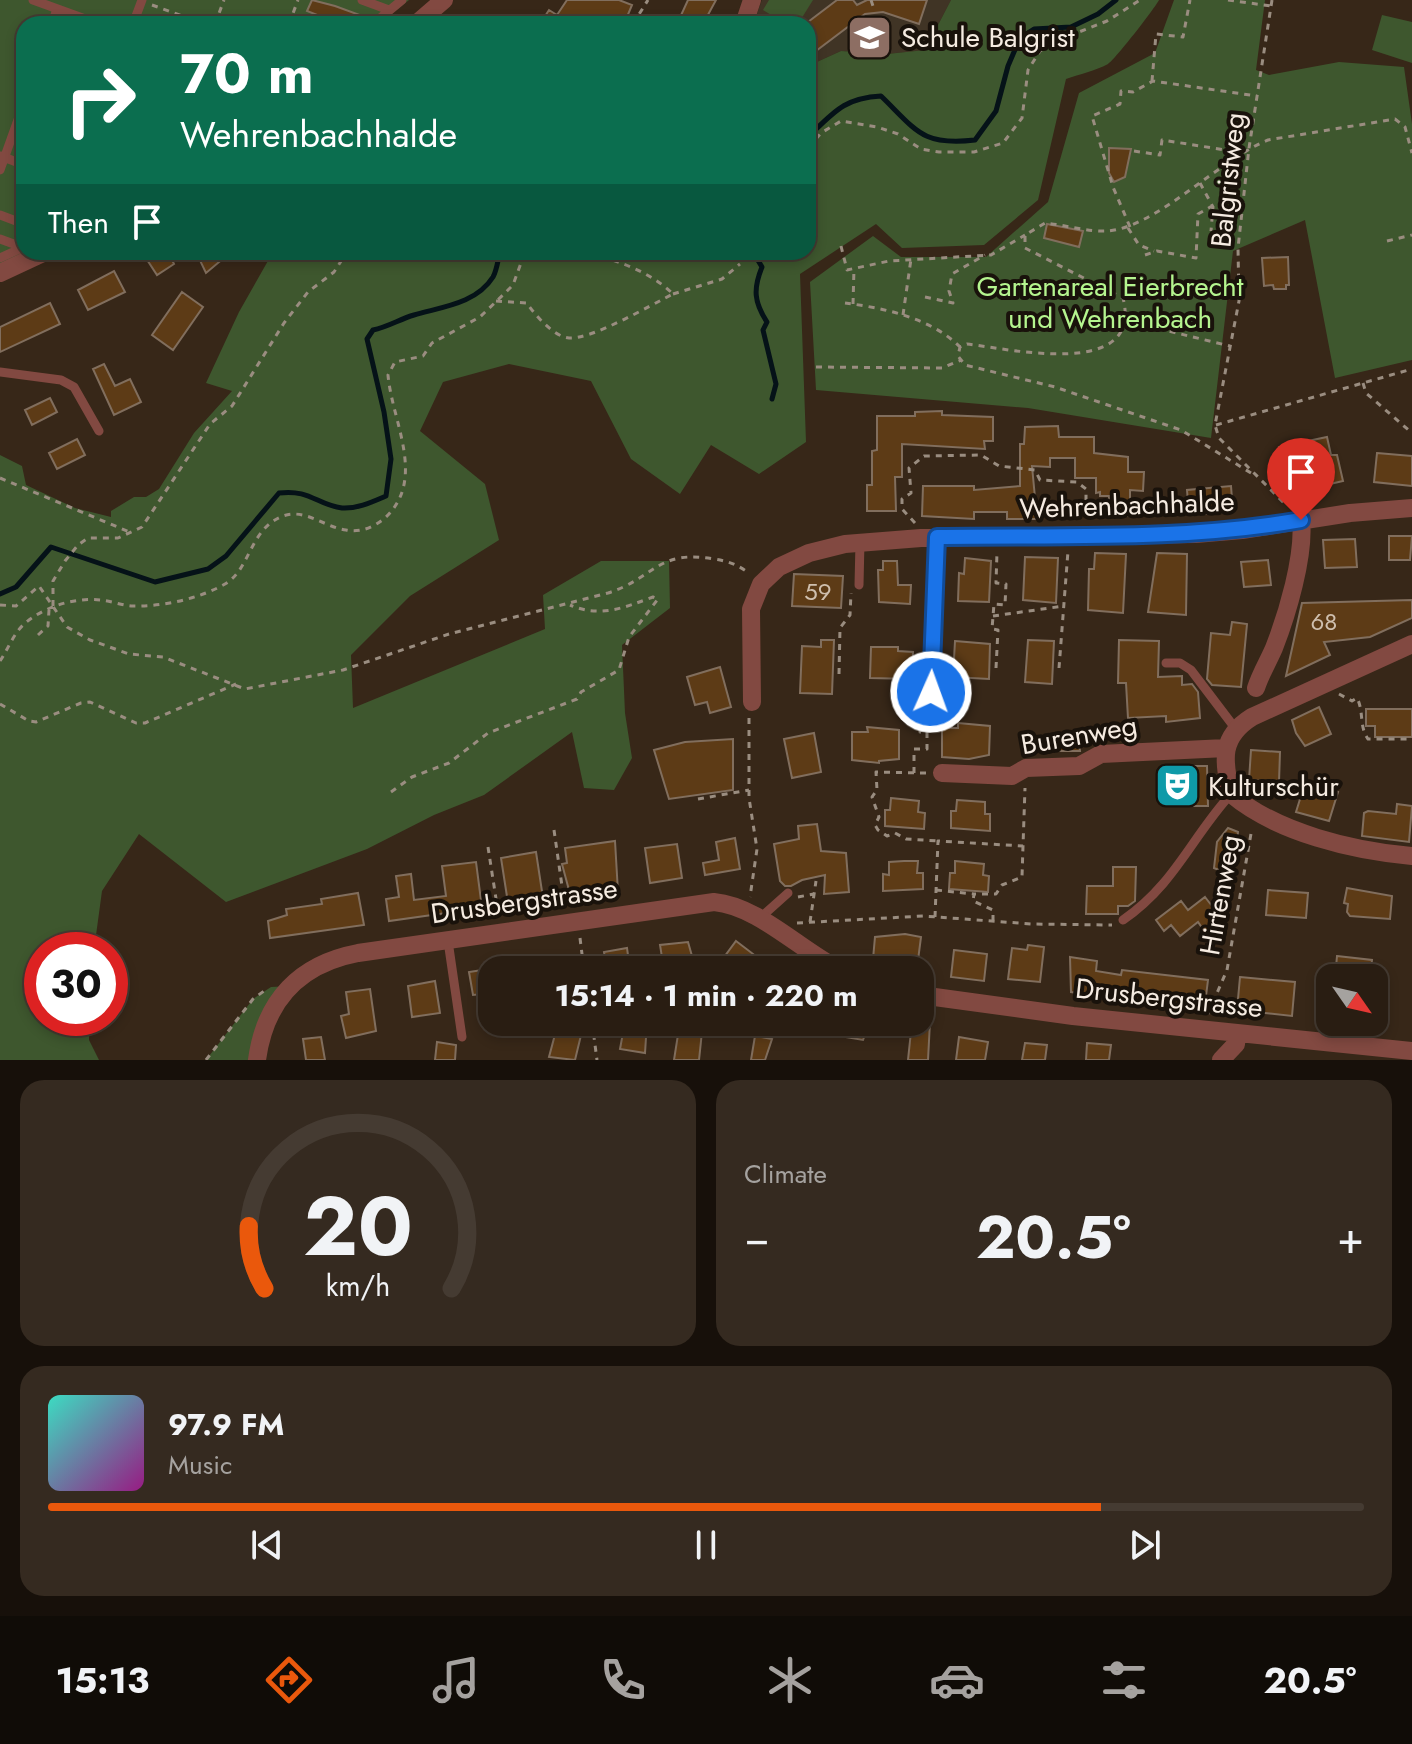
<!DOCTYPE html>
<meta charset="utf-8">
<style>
:root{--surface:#291d12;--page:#352a20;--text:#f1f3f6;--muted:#a5a29f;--line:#453b32;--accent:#ea580c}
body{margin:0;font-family:Jost,sans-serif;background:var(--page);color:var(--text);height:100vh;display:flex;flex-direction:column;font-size:30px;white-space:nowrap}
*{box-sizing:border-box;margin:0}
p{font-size:26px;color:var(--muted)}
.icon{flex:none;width:44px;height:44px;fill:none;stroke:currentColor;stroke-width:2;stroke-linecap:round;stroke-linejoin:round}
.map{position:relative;height:1060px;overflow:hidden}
.drawer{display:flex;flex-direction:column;gap:20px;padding:20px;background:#17100a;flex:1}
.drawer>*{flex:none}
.hud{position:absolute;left:16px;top:16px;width:800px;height:244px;border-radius:24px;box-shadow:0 4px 12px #0003,0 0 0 2px var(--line);background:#0b6e4f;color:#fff;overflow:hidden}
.needle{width:52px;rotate:124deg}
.controls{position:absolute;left:1316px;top:964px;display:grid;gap:16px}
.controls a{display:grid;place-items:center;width:72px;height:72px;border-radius:16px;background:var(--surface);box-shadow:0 4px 12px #0003,0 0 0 2px var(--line);font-size:40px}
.speed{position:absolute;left:24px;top:932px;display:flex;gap:16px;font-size:40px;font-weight:700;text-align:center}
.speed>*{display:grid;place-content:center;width:104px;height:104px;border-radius:50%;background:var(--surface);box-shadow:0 4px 12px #0003,0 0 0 2px var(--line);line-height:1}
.speed .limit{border:12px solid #d22;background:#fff;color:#111}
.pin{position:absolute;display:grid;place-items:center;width:68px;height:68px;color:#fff;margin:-82px -34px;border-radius:50% 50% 50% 0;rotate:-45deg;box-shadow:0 0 8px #0007}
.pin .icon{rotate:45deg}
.me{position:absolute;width:88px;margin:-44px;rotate:2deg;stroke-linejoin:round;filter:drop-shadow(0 0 6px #0008)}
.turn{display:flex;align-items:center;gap:28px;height:168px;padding:0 32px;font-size:36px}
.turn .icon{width:104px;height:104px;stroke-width:2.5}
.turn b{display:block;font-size:56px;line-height:68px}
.then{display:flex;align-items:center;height:76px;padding:0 32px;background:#0003;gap:16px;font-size:30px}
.big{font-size:60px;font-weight:700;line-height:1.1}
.drawer .card{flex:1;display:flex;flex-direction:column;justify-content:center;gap:12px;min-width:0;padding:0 28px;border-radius:24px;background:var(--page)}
.drawer .dial{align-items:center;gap:0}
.dial svg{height:208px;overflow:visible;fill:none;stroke:var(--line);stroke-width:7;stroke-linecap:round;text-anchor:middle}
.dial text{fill:var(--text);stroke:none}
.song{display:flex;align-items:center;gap:24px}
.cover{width:96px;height:96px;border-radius:12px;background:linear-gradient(135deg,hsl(170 70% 55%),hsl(310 70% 35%))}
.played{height:8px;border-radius:4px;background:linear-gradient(90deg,var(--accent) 80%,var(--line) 80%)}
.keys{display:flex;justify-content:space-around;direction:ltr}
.heat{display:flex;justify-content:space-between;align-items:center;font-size:44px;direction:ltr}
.drawer .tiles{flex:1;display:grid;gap:20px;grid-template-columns:1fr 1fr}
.card:last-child{grid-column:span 2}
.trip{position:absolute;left:478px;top:956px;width:456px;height:80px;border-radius:24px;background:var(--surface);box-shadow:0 4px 12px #0003,0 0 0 2px var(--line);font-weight:700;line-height:80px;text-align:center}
.dock{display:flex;height:128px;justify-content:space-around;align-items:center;background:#100c07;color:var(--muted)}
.dock .icon{width:56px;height:56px}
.dock .active{color:var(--accent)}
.dock b{font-size:36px;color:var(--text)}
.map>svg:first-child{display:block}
.education{fill:#403425}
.green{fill:#3e572e}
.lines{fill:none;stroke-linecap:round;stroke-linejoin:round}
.stream{stroke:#051218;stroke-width:5}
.building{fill:#5d3b16;stroke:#816e5d;stroke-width:2}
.path{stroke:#9a8d80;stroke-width:3;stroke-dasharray:6 6;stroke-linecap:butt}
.service{stroke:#824941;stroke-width:9}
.minor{stroke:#824941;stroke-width:18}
.route-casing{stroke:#114b97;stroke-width:20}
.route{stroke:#1a73e8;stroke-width:14}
.labels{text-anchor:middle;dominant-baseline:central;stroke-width:8;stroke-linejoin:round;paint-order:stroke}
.number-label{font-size:24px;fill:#cfbfae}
.poi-label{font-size:28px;fill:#f5ebe1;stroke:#19120b;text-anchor:start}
.street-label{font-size:28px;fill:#f5ebe1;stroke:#19120b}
.park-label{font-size:28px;fill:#b5f58f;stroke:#19120b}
</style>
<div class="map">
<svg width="1412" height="1060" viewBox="0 0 1412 1060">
<rect width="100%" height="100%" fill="#372718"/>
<path class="education" d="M762,0h189l-26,50 -38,4 -46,-3 -33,15v-42h-55z"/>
<path class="green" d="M0,0h409l-30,24h-355v228l-24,14z
M769,0h44l-15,24h-12l-23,-14z
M951,0h208c-4,8 -45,61 -51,64 -13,7 -28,10 -42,15l-28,121 -54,45 -82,3 -26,-24 -76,50 6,168 -47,32 -48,-29 -31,49 -49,-35 -40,-78 -82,-17 -66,18 -23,49 65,53 14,56 -89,56 -59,59 2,53 192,-79 -2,-34 58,-34h68l1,47 -48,37 3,68 7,45 -18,32 -30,-2 -12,-56 -88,63 -50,20 -67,34 -141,53 -87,-68 -37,57 -8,59h-52v68h47v22l10,20h-99v-605l22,11 4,19 49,23 36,9v-6l23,-14h12l13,-8 35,-56 38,-42 -26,-8 33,-71 34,-60h535v-186l33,-15 46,3 38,-4z
M1174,0h91l-9,70 13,5 70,-13 65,5 8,57v236l-77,18 -30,-158 -72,31 -22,187 -183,-30 -212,-18 -6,-108 63,-46 28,21h85l62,-55 31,-109 76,-40z
M1382,15l30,7v41l-40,-13z
M291,986l-34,74h-51l47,-61 18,-12z"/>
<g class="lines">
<path class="stream" d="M808,137c26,-25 36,-39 73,-41 36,35 41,50 94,44l21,-29 12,-45 12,-28 14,-9 37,-2 27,-13 18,-14
M753,252l9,15c-9,22 -8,35 5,55l-4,8 13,54 -4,15
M0,594l16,-7 35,-40 104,35 53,-13 18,-13 53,-63c31,-4 38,12 63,15 15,1 30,-6 44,-12l5,-37 -7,-47 -17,-73 6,-9c15,-3 27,-11 41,-15 27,-8 62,-11 79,-38 4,-7 5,-18 7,-25"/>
</g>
<path class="building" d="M312,0l23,6 33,12 -2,6h-26l-33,-13z
M567,0h52l13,5 -8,19h-84l9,-14 8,5z
M688,0h28l-13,24h-26z
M837,0h16l4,5 10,-5h60l-8,24 -36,-12 -18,2 -57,43v-35z
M1109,148l22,1 -6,28 -11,5 -5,-9z
M1047,224l36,7 -4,16 -35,-9z
M142,252h26l6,12 -17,11z
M196,252h35l-25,21z
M1288,257l1,28h-3v4h-12l-1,-4 -9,1 -2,-28z
M114,271l11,21 -37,18 -10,-20z
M182,292l21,15 -30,43 -21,-15z
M50,303l10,21 -60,28v-25z
M104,364l11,22 15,-7 11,23 -27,13 -21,-46z
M50,398l7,14 -25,13 -7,-15z
M942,411v4l51,2v24h-9l1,8 -83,-5v33h-7l1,34h-29v-26h5v-34l5,-1v-34h38v-4z
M1058,426l1,11h35v16l34,4v15h16l-1,19 -13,-1v26h-21v-20h-9v-4l-4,1v-15h-21v-20h-25v9l-18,-1 5,53h-30v-7h-33v7l-52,-3 1,-30h51v4l46,-4v-42h4l1,-17z
M1327,437l4,18h6l6,26 -52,12 -12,-46z
M77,439l8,16 -28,14 -8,-16z
M1377,453l35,3v30l-38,-4z
M1231,486l2,26 -44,3 -2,-25z
M1389,536h23l-2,24h-21z
M1355,539l2,28 -32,1 -2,-28z
M1095,553l31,1 -3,59 -35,-3 1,-41h5z
M1157,553l30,1 -1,61 -38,-3z
M1025,557l33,1 -2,45 -33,-3z
M965,558l26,3 -2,41 -31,-1 1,-28 5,1z
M1268,560l3,25 -27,2 -3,-25z
M883,561h14l1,24h13l-1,19 -31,-2 -1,-32h5z
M794,574l49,2 -2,32 -49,-2z
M1412,600v18l-42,19 -46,5 6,13 -44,21 16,-73z
M1232,622l15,2 -6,63 -29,-2 -5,-6 4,-46 19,2z
M821,640h13l-2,54 -32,-1 2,-47 19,1z
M1028,640l26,1 -2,43 -27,-2z
M1119,640l40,1 -1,36 24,-1v9l10,-1 6,8 2,26 -34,4v-6l-38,2 -2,-35h-8z
M955,641l35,3 -1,35 -36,-2z
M871,647h27v4l15,1 -1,27 -42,-1z
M720,667l11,40 -21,6 -3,-11 -12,3 -8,-28z
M1319,707l12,27 -26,12 -9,-13 -4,-13z
M1366,709h46v28h-37v-11h-9z
M958,723l32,3 -1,29 -20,4 -27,-2v-29h16z
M867,727l32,3v29l-20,2v2l-27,-3v-28h16z
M1078,732l2,19h-24l-1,-17z
M814,733l7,39 -29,6 -8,-39z
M733,739v51l-64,9 -15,-49 31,-8z
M1251,750l29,2 -1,30 -30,-2z
M1163,766h44l1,40h-45z
M1305,783l33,9 -9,29 -33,-9z
M891,798l28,3 -1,11 7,1 -1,16 -39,-3v-16h5z
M957,800l28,2v12h5v17l-39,-3v-17h5z
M1397,804l15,2 -3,36 -47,-6 2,-23 4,-2 28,3z
M817,824l4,27 25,2 3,39 -25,2 1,-19 -23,5 -11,6h-6l-5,-5 -6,-37 25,-5 -1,-13z
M1228,828l10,4 -3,27 -11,13 -10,-4 3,-26z
M735,838l5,31 -35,6 -2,-12 16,-3 -3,-18z
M615,841l3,51 -16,2v-4l-32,4 -8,-30 5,-1 -2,-15z
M677,844l5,34 -32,5 -5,-35z
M536,852l7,46 -35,5 -7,-45z
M904,861h14l-1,12h6v16l-40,2v-17l6,1v-13z
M955,861l29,3 -1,11 6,1 -1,16 -39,-3 1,-16h5z
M476,862l6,46 -93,13 -3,-22 13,-2 -3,-21 15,-2 3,26 32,-4 -4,-30z
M1113,867h23l-1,34 -7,5h-10v8h-32l1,-28h26z
M1347,888l45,8 -2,23 -40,-3 -3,-4 1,-8 -4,-1z
M1268,890l40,3 -2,25 -40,-3z
M358,893l6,32 -94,13 -2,-17 19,-6 -1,-6 36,-5 -1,-5z
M1205,897l17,22 -17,13 -7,-10 -18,14 -9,-11 -7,6 -8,-11 25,-19 7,9z
M905,934l16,3 -4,31 -44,-9 2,-22z
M736,941l21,16 -5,13h-32l2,-10z
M688,942l8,28h-32l-4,-25z
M1028,945l16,2 -4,35 -32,-3 4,-31 15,2z
M627,948l3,22h-23l-3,-18z
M954,950l33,4 -3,27 -33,-4z
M1337,956l35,4 -2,18h-35z
M1070,957l27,4 -1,10 25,4 1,-5 86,10 -2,16 -19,-2 -1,11 -67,-8 1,-5 -26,-3 -1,6 -22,-3z
M489,969l3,24 -19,2 -4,-23z
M1240,977l55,5 -3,34 -55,-6z
M435,981l5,32 -28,4 -4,-31z
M370,989l6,42 -30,7 -5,-22 8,-2 -3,-22z
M625,1022h22l-2,31 -25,-4z
M680,1022h23l-4,38h-25z
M834,1022h36l-7,18 -30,-5z
M912,1022h18l-2,38h-20z
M557,1027l25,4 -7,29 -26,-3z
M755,1036l17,3 -7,21h-14z
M321,1037l4,23h-19l-3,-21z
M959,1037l29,5 -3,18h-29z
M437,1042l19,3 -1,15h-20z
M1025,1043l22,2 -2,15h-23z
M1087,1043l24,2 -2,15h-23z"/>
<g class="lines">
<path class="path" d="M871,0l2,6
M1228,0l43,6
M1272,0l-23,148 -11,100 1,53 -24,124 4,13 68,68
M152,5l53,19
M215,24l9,-24
M289,24l9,-24
M633,24l15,-24
M1152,81l4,-47 27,3 7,-37
M808,148l13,-15 20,-12 36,6 21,7 23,15 18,3h35l29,-9 19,-25 6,-48 12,-19 16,-10 51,-20 33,-21
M1134,151l26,4 2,-15 70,11 6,5
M1200,183l13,24 -2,24
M1130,227l-17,-40 -21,-71 28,-12 1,-13 12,1 20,-11 104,15
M1128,228l11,17 15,6
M1387,241l25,-6
M841,246l6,24 42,-9 102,-6 34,-20
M1145,255l12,-4 39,7 2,-44 14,-8
M673,294l49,-15 18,-15
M925,297l28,6 -4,-12 3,-17 33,-19
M496,301l31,2c7,11 27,34 42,35 22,2 82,-33 104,-44 -23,-23 -58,-34 -88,-42
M845,303c39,5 86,15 115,44
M853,304l1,-36
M903,315l8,-56
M1123,320l107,26
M816,367l126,1 19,-8
M1363,383l3,10 46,40
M1216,425l196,-56
M1251,473l-70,-43 -126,-43 -90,-22 -7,-9 2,-9 7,-3c43,5 177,36 156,-46l-98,-50v-13l20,-12c20,2 43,9 62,8 49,-3 113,-72 161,-91l127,-21 10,8 7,26
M0,478l132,55
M915,523l-13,-14v-10l9,-6 -2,-25 15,-12 57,-1 18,11 36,4 5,10 37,2 9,7v11l14,18
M0,605l16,1 23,-20 28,41 23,13 39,14 34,3 82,32 98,-19 106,-36 159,-41c47,-15 49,-44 106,-34 14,2 24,6 35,14
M53,606v-25l12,-20 13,-16 10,-7h30l24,-11 68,-103 22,-18 52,-83 24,-31 26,-20 13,-20
M993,616l71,-10
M38,635l10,-9 1,-16
M0,661c8,-12 13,-26 23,-36 20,-18 51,-28 78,-25 10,1 20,5 30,6 30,1 68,-7 94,-22 26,-15 24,-55 58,-68 22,-8 41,11 63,14 15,3 28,-3 39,-12 42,-39 7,-96 3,-143l7,-13 28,-6 9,-13 48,-26 25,-24 8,-8 12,-33
M996,668l2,-38 -6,-1 2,-25 11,1 1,-21 -10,-1 1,-31
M1059,668l9,-117
M839,674l1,-46 10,-13 1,-22
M1339,694l13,7 5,-3c7,13 2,29 11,41h44
M0,704l29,17 7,1 45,-19 9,-1 46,21h9l91,-39
M749,718v80l8,51 -7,48
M914,773v-24h13v-17h-7l2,-27
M926,773l-50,-1 1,18 -5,7 7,20 -4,8 3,5 9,6 8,-3 11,6 32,2
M391,792l21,-15 37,-14 39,-30 89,-34 4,-7 38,-22 10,-33 29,-38 -5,-2c-30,11 -53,21 -83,8
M698,799l51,-9
M554,830l10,70 15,4
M488,847l11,71
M936,890l38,4
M798,897l16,-3
M935,917l3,-76 85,5 2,-58
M993,921v-11l-20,-9 1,-7h22l6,-9 20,-8 1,-31
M810,922l6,-41
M797,923l126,-7 109,8 80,1
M580,938l4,32
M1208,1014l19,-44 25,-142
M592,1022l5,38
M206,1060l47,-61 11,-8"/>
<path class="service" d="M33,0l66,24
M362,0l27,10
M52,24l5,-15
M133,24l9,-24
M373,24l29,-24
M1,156l23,9
M0,170l24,-67
M0,215l24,9
M0,239l22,8
M0,258l24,-11
M0,372l61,8 13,7 25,44
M859,585l1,-43
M1166,663h14l11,7 44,58
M759,919l29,-26
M1123,920c52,-36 68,-82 108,-126
M448,941l14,96"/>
<path class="minor" d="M416,24l28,-24
M744,24l8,-24
M0,273l45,-21
M1412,644l-160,73c-32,20 -29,43 -21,77 46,39 123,57 181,62
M1256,688c5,-15 12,-26 18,-40 13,-33 31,-93 27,-128
M931,692l6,-155
M752,702l-1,-93 10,-25 18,-17 30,-14 36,-9 76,-6 275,-4 46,-4 108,-17 62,-5
M942,773l70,3 14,-8 53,-2 22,-12 125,-6
M920,995l153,21 339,35
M257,1060c8,-60 43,-96 101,-107l356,-51c44,4 86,48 126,68
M1221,1060l15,-16 1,-10"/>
</g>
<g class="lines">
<defs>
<path id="route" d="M931,692l6,-155c122,-2 245,4 364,-17"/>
</defs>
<use href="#route" class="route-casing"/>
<use href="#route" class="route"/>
</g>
<defs>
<symbol id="school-square" viewBox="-11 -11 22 22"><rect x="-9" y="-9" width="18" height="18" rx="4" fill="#8d6e63" stroke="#19120b"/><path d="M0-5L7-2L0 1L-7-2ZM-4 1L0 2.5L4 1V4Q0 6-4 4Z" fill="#fff"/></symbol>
<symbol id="theatre-square" viewBox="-11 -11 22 22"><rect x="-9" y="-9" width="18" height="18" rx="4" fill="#0f9aa8" stroke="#19120b"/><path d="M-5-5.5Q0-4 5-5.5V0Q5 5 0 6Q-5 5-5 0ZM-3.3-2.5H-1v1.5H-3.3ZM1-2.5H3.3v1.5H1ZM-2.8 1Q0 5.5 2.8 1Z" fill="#fff"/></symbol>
</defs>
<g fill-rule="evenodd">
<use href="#school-square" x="844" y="12" width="51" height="51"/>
<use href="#theatre-square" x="1152" y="760" width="51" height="51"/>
</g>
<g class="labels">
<g class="number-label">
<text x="818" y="591">59</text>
<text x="1324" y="621">68</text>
</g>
<g class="poi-label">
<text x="901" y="37">Schule Balgrist</text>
<text x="1208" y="786">Kulturschür</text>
</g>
<g class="street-label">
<text transform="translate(1228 180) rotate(-84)">Balgristweg</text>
<text transform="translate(1127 505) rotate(-2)">Wehrenbachhalde</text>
<text transform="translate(1079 735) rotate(-10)">Burenweg</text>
<text transform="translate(1220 895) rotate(-80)">Hirtenweg</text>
<text transform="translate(524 901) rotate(-8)">Drusbergstrasse</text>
<text transform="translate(1169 998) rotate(6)">Drusbergstrasse</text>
</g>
<g class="park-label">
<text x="1110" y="286">Gartenareal Eierbrecht<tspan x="1110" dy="32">und Wehrenbach</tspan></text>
</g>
</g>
</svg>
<div class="controls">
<a><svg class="needle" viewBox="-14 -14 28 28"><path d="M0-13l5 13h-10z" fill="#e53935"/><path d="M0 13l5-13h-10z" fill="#a5a29f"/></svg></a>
</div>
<div class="speed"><div class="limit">30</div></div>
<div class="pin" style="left:1301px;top:520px;background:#d93025"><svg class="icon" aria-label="arrive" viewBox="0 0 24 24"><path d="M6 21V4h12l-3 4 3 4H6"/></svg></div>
<svg class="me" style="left:931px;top:692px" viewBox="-20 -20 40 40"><circle r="17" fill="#1a73e8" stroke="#fff" stroke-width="3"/><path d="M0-11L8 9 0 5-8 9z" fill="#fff"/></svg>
<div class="trip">15:14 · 1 min · 220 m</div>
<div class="hud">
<div class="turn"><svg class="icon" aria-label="right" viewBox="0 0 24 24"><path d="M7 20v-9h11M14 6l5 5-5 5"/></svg><div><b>70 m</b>Wehrenbachhalde</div></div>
<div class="then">Then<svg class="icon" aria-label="arrive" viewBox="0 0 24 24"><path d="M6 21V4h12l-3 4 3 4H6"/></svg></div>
</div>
</div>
<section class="drawer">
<div class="tiles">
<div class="card dial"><svg viewBox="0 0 100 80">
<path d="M14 69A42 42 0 1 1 86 69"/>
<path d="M14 69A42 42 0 0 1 8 45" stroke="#ea580c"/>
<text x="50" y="56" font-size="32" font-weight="700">20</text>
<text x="50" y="72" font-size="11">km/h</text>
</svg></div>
<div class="card"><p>Climate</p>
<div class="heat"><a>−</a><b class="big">20.5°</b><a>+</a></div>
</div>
<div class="card">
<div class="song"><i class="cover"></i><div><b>97.9 FM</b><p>Music</p></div></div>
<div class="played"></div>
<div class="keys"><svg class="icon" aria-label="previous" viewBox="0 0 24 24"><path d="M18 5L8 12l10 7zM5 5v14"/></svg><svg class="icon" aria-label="pause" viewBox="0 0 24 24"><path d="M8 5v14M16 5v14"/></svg><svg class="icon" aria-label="next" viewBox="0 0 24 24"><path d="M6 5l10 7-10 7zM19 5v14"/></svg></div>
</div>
</div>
</section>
<nav class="dock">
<b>15:13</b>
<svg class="icon active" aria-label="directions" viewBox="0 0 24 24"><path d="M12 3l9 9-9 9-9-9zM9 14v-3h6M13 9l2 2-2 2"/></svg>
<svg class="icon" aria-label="music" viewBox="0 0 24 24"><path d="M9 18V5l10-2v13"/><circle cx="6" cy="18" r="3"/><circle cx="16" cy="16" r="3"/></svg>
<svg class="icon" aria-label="phone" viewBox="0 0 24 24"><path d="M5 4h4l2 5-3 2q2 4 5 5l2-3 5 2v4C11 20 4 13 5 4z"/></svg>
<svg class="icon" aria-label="climate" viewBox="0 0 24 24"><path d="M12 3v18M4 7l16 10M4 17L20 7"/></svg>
<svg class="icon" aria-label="car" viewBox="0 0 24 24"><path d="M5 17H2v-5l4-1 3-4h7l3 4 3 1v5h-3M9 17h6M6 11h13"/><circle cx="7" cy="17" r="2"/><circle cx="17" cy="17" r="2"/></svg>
<svg class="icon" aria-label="filters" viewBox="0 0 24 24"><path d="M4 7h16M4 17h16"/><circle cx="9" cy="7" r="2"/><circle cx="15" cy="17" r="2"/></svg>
<b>20.5°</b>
</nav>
